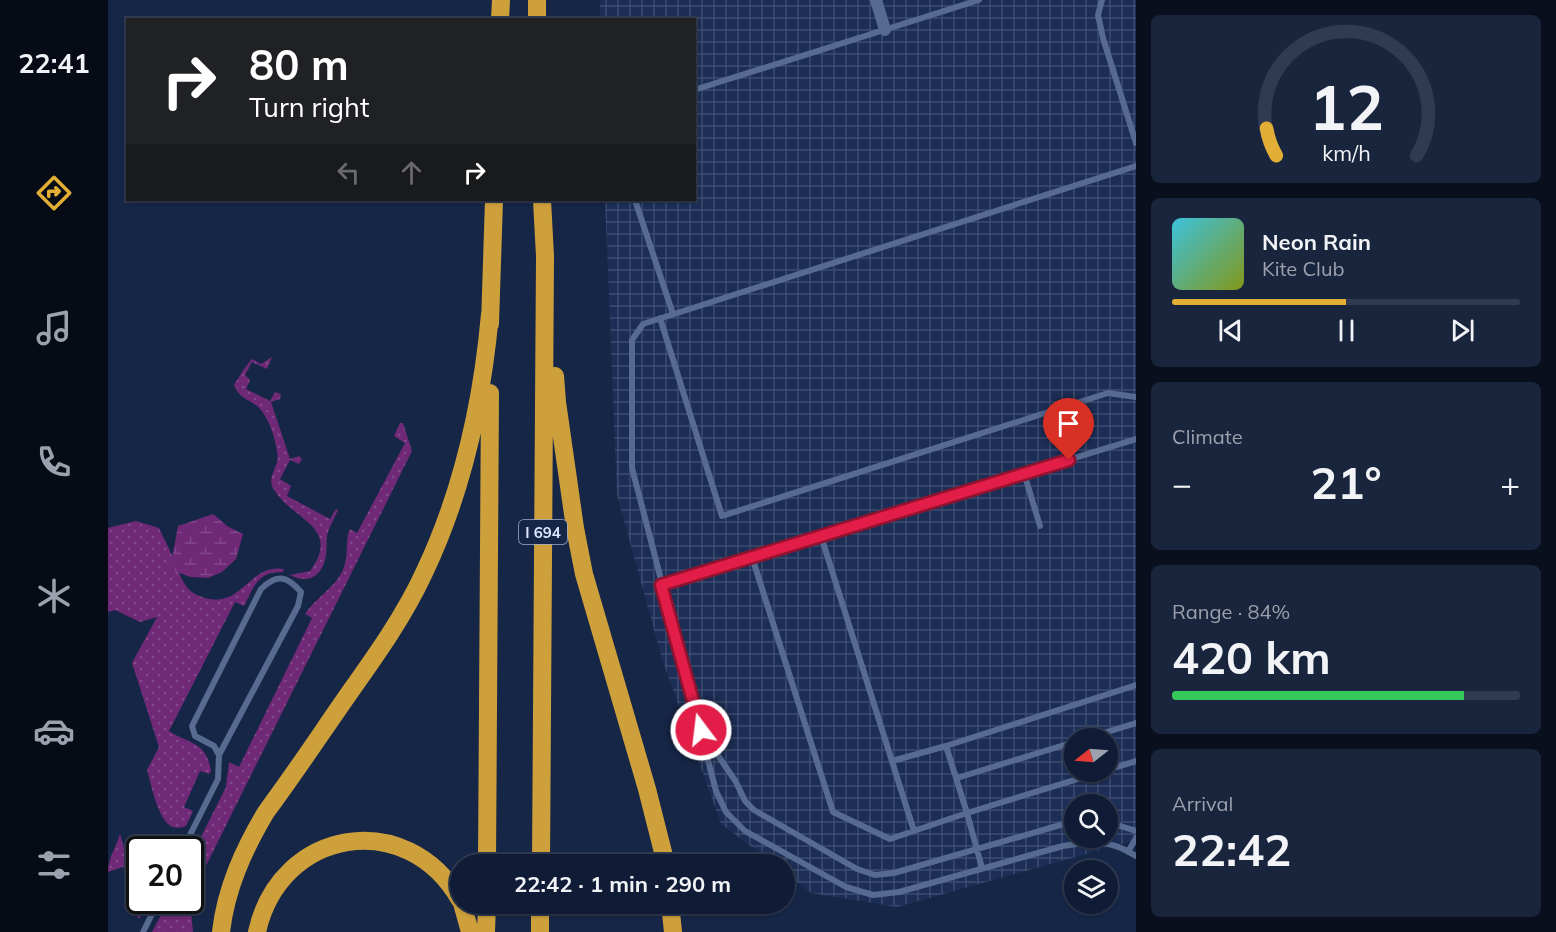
<!DOCTYPE html>
<meta charset="utf-8">
<style>
:root{--surface:#101c35;--page:#19253d;--text:#f1f3f6;--muted:#9ca1ad;--line:#303a50;--accent:#e3ae35}
body{margin:0;font-family:Mulish,sans-serif;background:var(--page);color:var(--text);height:100vh;display:flex;flex-direction:column;font-size:22px;white-space:nowrap}
*{box-sizing:border-box;margin:0}
p{font-size:20px;color:var(--muted)}
.icon{flex:none;width:33px;height:33px;fill:none;stroke:currentColor;stroke-width:2;stroke-linecap:round;stroke-linejoin:round}
.map{position:relative;flex:1;overflow:hidden}
.sheet{display:flex;flex-direction:column;gap:15px;padding:15px;background:#090f1d;width:420px}
.sheet>*{flex:none}
.top-card{position:absolute;left:18px;top:18px;width:570px;height:183px;border-radius:0px;box-shadow:0 2px 4px #0004,0 0 0 2px var(--line);background:#202124;color:#fff;overflow:hidden}
.needle{width:39px;rotate:253deg}
.buttons{position:absolute;left:956px;top:728px;display:grid;gap:12px}
.buttons a{display:grid;place-items:center;width:54px;height:54px;border-radius:50%;background:var(--surface);box-shadow:0 2px 4px #0004,0 0 0 2px var(--line);font-size:30px}
.speed{position:absolute;left:18px;top:836px;display:flex;gap:12px;font-size:30px;font-weight:700;text-align:center}
.speed>*{display:grid;place-content:center;width:78px;height:78px;border-radius:50%;background:var(--surface);box-shadow:0 2px 4px #0004,0 0 0 2px var(--line);line-height:1}
.speed .limit{border:3px solid #111;border-radius:9px;background:#fff;color:#111}
.pin{position:absolute;display:grid;place-items:center;width:51px;height:51px;color:#fff;margin:-62px -26px;border-radius:50% 50% 50% 0;rotate:-45deg;box-shadow:0 0 6px #0007}
.pin .icon{rotate:45deg}
.me{position:absolute;width:66px;margin:-33px;rotate:345deg;stroke-linejoin:round;filter:drop-shadow(0 0 4px #0008)}
.turn{display:flex;align-items:center;gap:21px;height:126px;padding:0 24px;font-size:27px}
.turn .icon{width:78px;height:78px;stroke-width:2.5}
.turn b{display:block;font-size:42px;line-height:51px}
.lanes{display:flex;align-items:center;height:57px;padding:0 24px;background:#0003;justify-content:center;gap:30px;direction:ltr}
.lanes .off{opacity:.35}
.big{font-size:45px;font-weight:700;line-height:1.1}
.sheet .widget{flex:1;display:flex;flex-direction:column;justify-content:center;gap:9px;min-width:0;padding:0 21px;border-radius:9px;background:var(--page)}
.sheet .dial{align-items:center;gap:0}
.dial svg{height:156px;overflow:visible;fill:none;stroke:var(--line);stroke-width:7;stroke-linecap:round;text-anchor:middle}
.dial text{fill:var(--text);stroke:none}
.song{display:flex;align-items:center;gap:18px}
.cover{width:72px;height:72px;border-radius:9px;background:linear-gradient(135deg,hsl(190 70% 55%),hsl(70 70% 35%))}
.played{height:6px;border-radius:3px;background:linear-gradient(90deg,var(--accent) 50%,var(--line) 50%)}
.keys{display:flex;justify-content:space-around;direction:ltr}
.heat{display:flex;justify-content:space-between;align-items:center;font-size:33px;direction:ltr}
.charge{height:9px;border-radius:4px;background:linear-gradient(90deg,#34c759 84%,var(--line) 0)}
.trip{position:absolute;left:342px;top:854px;width:345px;height:60px;border-radius:30px;background:var(--surface);box-shadow:0 2px 4px #0004,0 0 0 2px var(--line);font-weight:700;line-height:60px;text-align:center}
main{display:flex;flex:1;min-height:0}
.dock{display:flex;flex-direction:column;width:108px;justify-content:space-around;align-items:center;background:#060b15;color:var(--muted)}
.dock .icon{width:42px;height:42px}
.dock .current{color:var(--accent)}
.dock b{font-size:27px;color:var(--text)}
.map>svg:first-child{display:block}
.industrial{fill:url(#industrial-grid);fill-rule:evenodd}
.grass{fill:url(#grass-dots)}
.wetland{fill:url(#wetland-marsh)}
.lines{fill:none;stroke-linecap:round;stroke-linejoin:round}
.lane{stroke:#576b91;stroke-width:6}
.street{stroke:#576b91;stroke-width:12}
.highway{stroke:#cea03c;stroke-width:18}
.route-casing{stroke:#92132f;stroke-width:15}
.route{stroke:#e11d48;stroke-width:10}
.labels{text-anchor:middle;dominant-baseline:central;stroke-width:5;stroke-linejoin:round;paint-order:stroke}
.shield{fill:#162647;stroke:#a1aec8;stroke-width:1.5}
.shield-label{font-size:15px;font-weight:bold;fill:#dde8ff}
</style>
<main>
<nav class="dock">
<b>22:41</b>
<svg class="icon current" aria-label="directions" viewBox="0 0 24 24"><path d="M12 3l9 9-9 9-9-9zM9 14v-3h6M13 9l2 2-2 2"/></svg>
<svg class="icon" aria-label="music" viewBox="0 0 24 24"><path d="M9 18V5l10-2v13"/><circle cx="6" cy="18" r="3"/><circle cx="16" cy="16" r="3"/></svg>
<svg class="icon" aria-label="phone" viewBox="0 0 24 24"><path d="M5 4h4l2 5-3 2q2 4 5 5l2-3 5 2v4C11 20 4 13 5 4z"/></svg>
<svg class="icon" aria-label="climate" viewBox="0 0 24 24"><path d="M12 3v18M4 7l16 10M4 17L20 7"/></svg>
<svg class="icon" aria-label="car" viewBox="0 0 24 24"><path d="M5 17H2v-5l4-1 3-4h7l3 4 3 1v5h-3M9 17h6M6 11h13"/><circle cx="7" cy="17" r="2"/><circle cx="17" cy="17" r="2"/></svg>
<svg class="icon" aria-label="filters" viewBox="0 0 24 24"><path d="M4 7h16M4 17h16"/><circle cx="9" cy="7" r="2"/><circle cx="15" cy="17" r="2"/></svg>
</nav>
<div class="map">
<svg width="1028" height="932" viewBox="0 0 1028 932">
<defs>
<pattern id="industrial-grid" width="8" height="8" patternUnits="userSpaceOnUse" patternTransform="scale(1.5)"><rect width="8" height="8" fill="#1c2e56"/><path d="M0 4h8M4 0v8" fill="none" stroke="#3d4c6f"/></pattern>
<pattern id="grass-dots" width="8" height="8" patternUnits="userSpaceOnUse" patternTransform="scale(1.5)"><rect width="8" height="8" fill="#6f2976"/><path d="M2 2h.1M6 6h.1" fill="none" stroke="#83488b" stroke-width="1.8" stroke-linecap="round"/></pattern>
<pattern id="wetland-marsh" width="20" height="14" patternUnits="userSpaceOnUse" patternTransform="scale(1.5)"><rect width="20" height="14" fill="#6f2976"/><path d="M1 5h8M5 5V1M11 12h8M15 12V8" fill="none" stroke="#83488b"/></pattern>
</defs>
<rect width="100%" height="100%" fill="#162647"/>
<path class="industrial" d="M492,0h536v840l-239,67 -86,-14 -26,-21 -1,-8h-10l-53,-40 -59,-165 -45,-164 -12,-295h89v-180h-94zM966,738h33v33h-33zM966,804h33v33h-33z"/>
<path class="grass" d="M164,357l-5,12 -15,-7 -7,13 5,5 -4,9 24,12 5,-9 6,2 -1,5 -9,3 19,57 9,-3 3,3 -3,5 -9,-4 -10,19 11,7 -4,10 43,23 6,-10 2,1c-4,9 -9,17 -11,26 -1,6 0,13 -1,19 -3,21 -18,30 -36,20l20,-4c33,-45 -19,-51 -37,-83 -5,-9 2,-18 4,-26 2,-8 -2,-20 -4,-28 -3,-9 -8,-21 -16,-28 -10,-8 -17,-7 -23,-21l10,-16 8,-10 9,5z
M292,423h3l9,28 -221,445v-39l35,-70 3,-25 10,5 73,-149 -7,-4c12,-18 32,-27 39,-47 4,-11 2,-22 4,-33l2,-5 7,4 48,-90 -11,-7z
M28,521l23,7c5,11 11,22 16,34 3,7 5,15 9,21 5,8 10,11 18,14 40,14 46,-34 82,-28l-1,3c-25,-1 -29,14 -39,34l-9,-4 -66,129c22,14 37,10 42,40l-2,3 -9,-3 -16,36 9,4 -7,15c-6,2 -13,3 -18,-2 -11,-10 -17,-40 -21,-54l12,-23 -27,-84 25,-46 -17,5 -25,-12 -7,2v-84z
M12,834l9,31 -21,7c0,-14 8,-24 12,-38z
M39,900h2l-9,18h-2l-6,-12z
M61,900h21l3,32h-41z"/>
<path class="wetland" d="M105,514l14,12 16,8 -7,25 -14,13 -14,6 -18,-1 -20,-8 8,-43z"/>
<g class="lines">
<path class="lane" d="M994,0l-4,15 5,23 33,105
M586,90l285,-90
M1028,166l-493,158 -11,16v128l84,323 10,21 19,19 101,56 27,8 26,-3 164,-46c30,-5 46,-7 73,10
M527,200l38,114
M552,318l62,198 386,-123 28,4
M916,473l16,53
M713,536l93,295
M644,557l81,255 57,27 77,-26 15,55
M553,585l475,-146
M596,735l32,47 9,19 9,9 103,59 18,6 19,-2 180,-52
M979,738l49,-15
M784,761l54,-15
M999,770l29,-9
M996,771l-137,42 -21,-67 190,-61
M849,778l117,-36
M999,822l29,9
M75,849l35,-70 1,-24 79,-149 3,-14c-14,-16 -24,-19 -40,-3l-69,137 3,10 19,10 5,9
M1020,852l8,-14
M35,932l16,-32"/>
<path class="street" d="M768,0l9,30"/>
<path class="highway" d="M392,20l1,-20
M429,20v-20
M382,324l4,-124
M447,376l2,26 18,126 9,46 63,215 19,75
M379,864l3,-471
M433,864l4,-608 -3,-56
M354,903l8,29
M562,903l3,29
M113,932c5,-44 23,-83 45,-120 29,-39 56,-80 84,-120 27,-38 54,-76 74,-119 39,-82 58,-169 66,-259
M149,932c23,-104 150,-125 203,-32
M378,932l1,-29
M432,932v-29"/>
</g>
<g class="lines">
<defs>
<path id="route" d="M593,730l-40,-145 408,-125"/>
</defs>
<use href="#route" class="route-casing"/>
<use href="#route" class="route"/>
</g>
<g class="labels">
<rect class="shield" x="411" y="520" width="48" height="24" rx="4.5"/>
<g class="shield-label">
<text x="435" y="532">I 694</text>
</g>
</g>
</svg>
<div class="buttons">
<a><svg class="needle" viewBox="-14 -14 28 28"><path d="M0-13l5 13h-10z" fill="#e53935"/><path d="M0 13l5-13h-10z" fill="#9ca1ad"/></svg></a>
<a><svg class="icon" aria-label="search" viewBox="0 0 24 24"><circle cx="10" cy="10" r="6"/><path d="M15 15l6 6"/></svg></a>
<a><svg class="icon" aria-label="layers" viewBox="0 0 24 24"><path d="M12 4l9 5-9 5-9-5zM3 14l9 5 9-5"/></svg></a>
</div>
<div class="speed"><div class="limit">20</div></div>
<div class="pin" style="left:961px;top:460px;background:#d93025"><svg class="icon" aria-label="arrive" viewBox="0 0 24 24"><path d="M6 21V4h12l-3 4 3 4H6"/></svg></div>
<svg class="me" style="left:593px;top:730px" viewBox="-20 -20 40 40"><circle r="17" fill="#e11d48" stroke="#fff" stroke-width="3"/><path d="M0-11L8 9 0 5-8 9z" fill="#fff"/></svg>
<div class="trip">22:42 · 1 min · 290 m</div>
<div class="top-card">
<div class="turn"><svg class="icon" aria-label="right" viewBox="0 0 24 24"><path d="M7 20v-9h11M14 6l5 5-5 5"/></svg><div><b>80 m</b>Turn right</div></div>
<div class="lanes"><svg class="icon off" aria-label="left" viewBox="0 0 24 24"><path d="M17 20v-9H6M10 6l-5 5 5 5"/></svg><svg class="icon off" aria-label="ahead" viewBox="0 0 24 24"><path d="M12 20V5M6 11l6-6 6 6"/></svg><svg class="icon" aria-label="right" viewBox="0 0 24 24"><path d="M7 20v-9h11M14 6l5 5-5 5"/></svg></div>
</div>
</div>
<section class="sheet">
<div class="widget dial"><svg viewBox="0 0 100 80">
<path d="M14 69A42 42 0 1 1 86 69"/>
<path d="M14 69A42 42 0 0 1 9 55" stroke="#e3ae35"/>
<text x="50" y="56" font-size="32" font-weight="700">12</text>
<text x="50" y="72" font-size="11">km/h</text>
</svg></div>
<div class="widget">
<div class="song"><i class="cover"></i><div><b>Neon Rain</b><p>Kite Club</p></div></div>
<div class="played"></div>
<div class="keys"><svg class="icon" aria-label="previous" viewBox="0 0 24 24"><path d="M18 5L8 12l10 7zM5 5v14"/></svg><svg class="icon" aria-label="pause" viewBox="0 0 24 24"><path d="M8 5v14M16 5v14"/></svg><svg class="icon" aria-label="next" viewBox="0 0 24 24"><path d="M6 5l10 7-10 7zM19 5v14"/></svg></div>
</div>
<div class="widget"><p>Climate</p>
<div class="heat"><a>−</a><b class="big">21°</b><a>+</a></div>
</div>
<div class="widget"><p>Range · 84%</p><b class="big">420 km</b><div class="charge"></div></div>
<div class="widget"><p>Arrival</p><b class="big">22:42</b></div>
</section>
</main>
